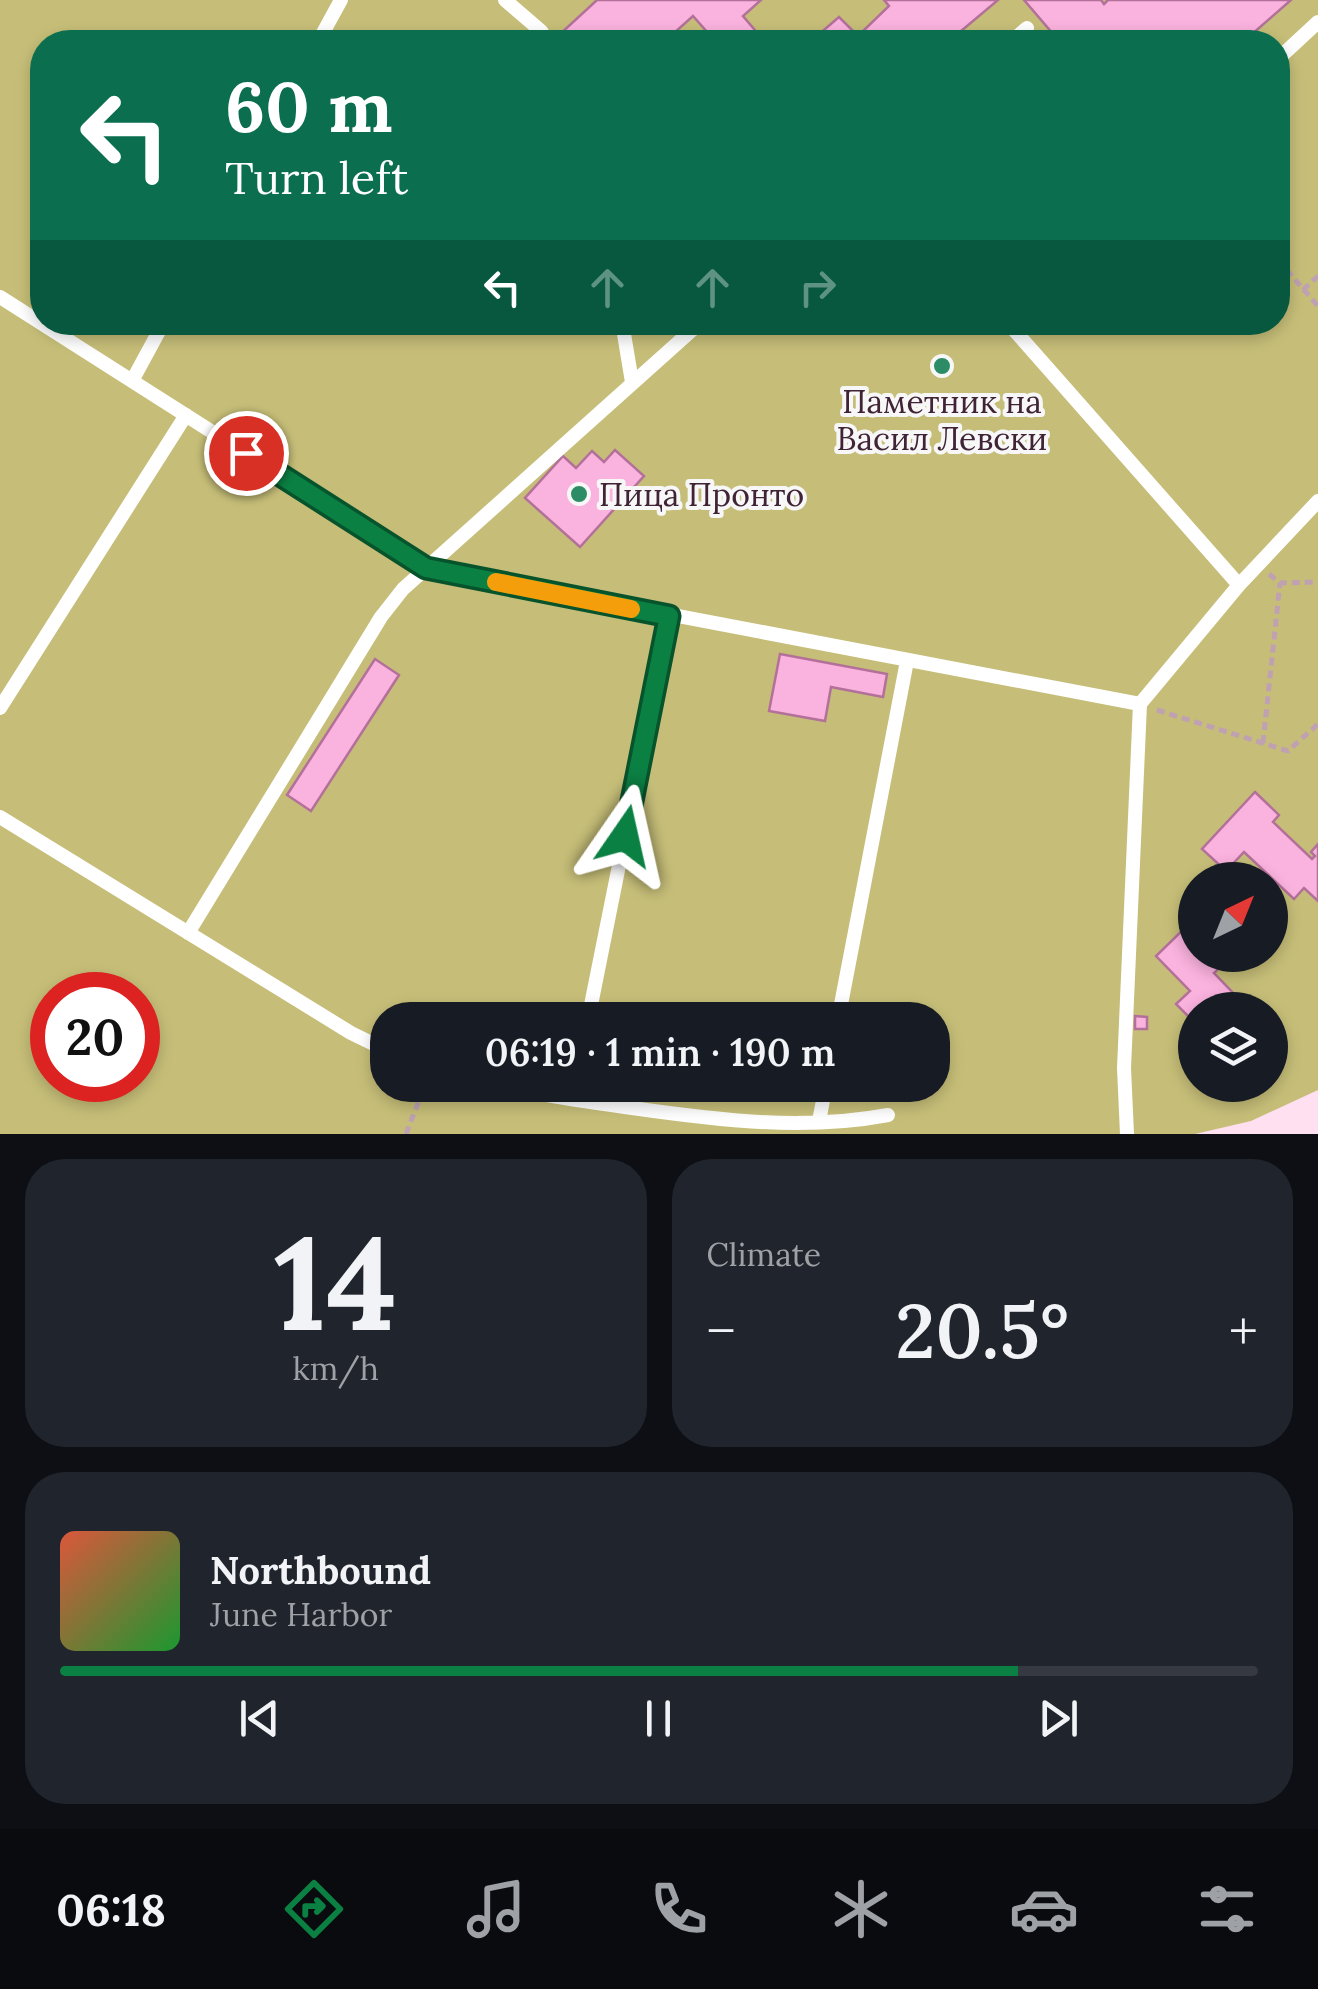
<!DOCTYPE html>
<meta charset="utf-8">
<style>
:root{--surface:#171b24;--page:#20242c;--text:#f1f3f6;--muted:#9ea1a6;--line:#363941;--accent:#0b8043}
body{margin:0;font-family:Lora,serif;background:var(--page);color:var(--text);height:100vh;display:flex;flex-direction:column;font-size:38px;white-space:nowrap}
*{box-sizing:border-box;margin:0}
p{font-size:32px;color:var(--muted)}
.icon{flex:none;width:55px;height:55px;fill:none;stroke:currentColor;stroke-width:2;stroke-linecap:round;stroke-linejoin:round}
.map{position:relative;height:1134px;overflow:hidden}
.sheet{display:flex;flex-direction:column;gap:25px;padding:25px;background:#0d0f14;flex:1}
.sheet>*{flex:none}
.top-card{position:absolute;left:30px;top:30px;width:1260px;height:305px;border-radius:40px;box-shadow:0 5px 15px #0003;background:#0b6e4f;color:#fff;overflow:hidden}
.needle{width:65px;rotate:43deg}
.buttons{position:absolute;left:1178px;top:862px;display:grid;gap:20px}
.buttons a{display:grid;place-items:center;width:110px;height:110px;border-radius:50%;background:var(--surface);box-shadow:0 5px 15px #0003;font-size:50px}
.speed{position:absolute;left:30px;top:972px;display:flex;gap:20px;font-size:50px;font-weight:700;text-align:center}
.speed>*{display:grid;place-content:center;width:130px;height:130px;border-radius:50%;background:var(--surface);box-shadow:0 5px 15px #0003;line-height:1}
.speed .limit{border:15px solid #d22;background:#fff;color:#111}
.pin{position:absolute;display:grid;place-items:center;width:85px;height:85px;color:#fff;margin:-42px;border:5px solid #fff;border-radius:50%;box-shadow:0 2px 10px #0007}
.me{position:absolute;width:110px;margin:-55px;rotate:11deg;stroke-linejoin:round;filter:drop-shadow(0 0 8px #0008)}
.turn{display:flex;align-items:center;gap:35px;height:210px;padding:0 30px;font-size:45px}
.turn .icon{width:130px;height:130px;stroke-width:2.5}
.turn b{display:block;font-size:70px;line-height:85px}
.lanes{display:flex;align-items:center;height:95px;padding:0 30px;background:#0003;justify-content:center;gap:50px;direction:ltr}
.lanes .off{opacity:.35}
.big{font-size:75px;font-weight:600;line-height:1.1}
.sheet .widget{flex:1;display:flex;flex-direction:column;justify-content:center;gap:15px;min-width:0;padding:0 35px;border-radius:40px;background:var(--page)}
.sheet .dial{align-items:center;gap:0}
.dial b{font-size:130px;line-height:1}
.song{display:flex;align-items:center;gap:30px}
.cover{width:120px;height:120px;border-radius:15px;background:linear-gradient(135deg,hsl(10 70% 55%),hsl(130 70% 35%))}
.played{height:10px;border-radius:5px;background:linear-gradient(90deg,var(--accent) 80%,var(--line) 80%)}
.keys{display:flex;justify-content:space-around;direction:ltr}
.heat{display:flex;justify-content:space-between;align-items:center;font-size:55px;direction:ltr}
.sheet .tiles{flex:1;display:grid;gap:25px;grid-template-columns:1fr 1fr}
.widget:last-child{grid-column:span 2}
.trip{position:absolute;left:370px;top:1002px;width:580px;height:100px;border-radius:40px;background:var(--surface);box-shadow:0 5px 15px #0003;font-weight:600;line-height:100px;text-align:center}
.tab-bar{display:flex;height:160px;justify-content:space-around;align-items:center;background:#090b0e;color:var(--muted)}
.tab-bar .icon{width:70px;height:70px}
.tab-bar .current{color:var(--accent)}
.tab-bar b{font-size:45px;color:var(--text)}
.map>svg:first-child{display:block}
.green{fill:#c6be78;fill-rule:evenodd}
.building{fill:#fab2de;stroke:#b3719a;stroke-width:2.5}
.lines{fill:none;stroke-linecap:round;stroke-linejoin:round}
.path{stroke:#bfa1b2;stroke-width:5;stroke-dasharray:8 5;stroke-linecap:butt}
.service{stroke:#fff;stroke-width:14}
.route-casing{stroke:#07532c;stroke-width:25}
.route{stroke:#0b8043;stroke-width:18}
.slow{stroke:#f59e0b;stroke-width:18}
.poi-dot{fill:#2b8c65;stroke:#f7f7f7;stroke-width:4}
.labels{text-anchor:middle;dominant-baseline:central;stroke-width:8;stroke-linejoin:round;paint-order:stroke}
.poi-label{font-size:32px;fill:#402435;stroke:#f7f7f7}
</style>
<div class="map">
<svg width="1318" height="1134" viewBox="0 0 1318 1134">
<rect width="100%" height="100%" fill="#fee0f1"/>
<path class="green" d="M0,0h1318v1090l-67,31 -56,13h-1195zM42,42h1236v280h-1236zM1195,880h75v75h-75zM52,995h86v85h-86zM1195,1010h75v75h-75zM388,1020h544v65h-544z"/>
<path class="building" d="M597,0h164l-18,16 17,20 -7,6h-37l-23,-26 -29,26h-98l-7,-7z
M884,0h114l-50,42h-138l29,-25 19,19 31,-30z
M1024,0h77l3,4 4,-4h183l-48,42h-183z
M615,450l29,26 -64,71 -55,-49 38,-42 13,12 16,-17 12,11z
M780,654l107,20 -4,23 -52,-10 -6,34 -56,-10z
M375,659l24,16 -88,136 -24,-16z
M1255,792l24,23 -6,7 39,37 3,-3 -4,-4 7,-8v57l-14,-13 -10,11 -50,-47 -18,19 -24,-22z
M1192,921l3,3v31h30l4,4 -15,14 24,25 -13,12h-30v13l-19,-19 14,-13 -34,-35z
M1135,1016l12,1v12h-12z"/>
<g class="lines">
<path class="path" d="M1278,260l40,46
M1303,290l15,-14
M1269,574l11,9 38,-1
M1157,710l131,41 30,-27
M1263,743l17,-160
M406,1134l19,-49"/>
<path class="service" d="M505,0l36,31 7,11
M318,42l23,-42
M1011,42l16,-14
M1278,59l40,-37
M0,297l426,271 714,136
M622,322l10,60
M1007,322l232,263
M132,381l32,-59
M0,708l186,-293
M0,817l351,216 37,18
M188,933l193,-316 22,-28 298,-267
M588,1020l81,-404
M838,1020l69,-359
M501,1085c43,11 87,17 131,23 85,12 171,23 256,7
M819,1121l7,-36
M1127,1134l-3,-66 16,-364 99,-119 79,-84"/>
</g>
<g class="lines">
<defs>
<path id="route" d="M246,453l180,115 243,48 -44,220"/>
</defs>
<use href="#route" class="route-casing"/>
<use href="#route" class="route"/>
<path class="slow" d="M496,582l135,27"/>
</g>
<g class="poi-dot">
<circle cx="942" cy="366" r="10"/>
<circle cx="579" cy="494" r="10"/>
</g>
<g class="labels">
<g class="poi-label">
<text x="942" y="401">Паметник на<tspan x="942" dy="37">Васил Левски</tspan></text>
<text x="599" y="494" text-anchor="start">Пица Пронто</text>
</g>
</g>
</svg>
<div class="buttons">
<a><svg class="needle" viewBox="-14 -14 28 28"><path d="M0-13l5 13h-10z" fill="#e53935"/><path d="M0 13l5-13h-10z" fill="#9ea1a6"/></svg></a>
<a><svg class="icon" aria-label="layers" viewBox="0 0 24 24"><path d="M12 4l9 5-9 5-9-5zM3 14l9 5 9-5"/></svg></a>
</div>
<div class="speed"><div class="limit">20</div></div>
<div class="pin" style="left:246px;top:453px;background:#d93025"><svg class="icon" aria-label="arrive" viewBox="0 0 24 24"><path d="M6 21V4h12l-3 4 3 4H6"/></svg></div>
<svg class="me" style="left:625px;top:836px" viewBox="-20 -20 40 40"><path d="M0-17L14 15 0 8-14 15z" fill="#0b8043" stroke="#fff" stroke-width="4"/></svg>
<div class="trip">06:19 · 1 min · 190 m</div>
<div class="top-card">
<div class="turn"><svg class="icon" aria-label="left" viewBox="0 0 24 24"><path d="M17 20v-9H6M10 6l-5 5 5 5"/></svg><div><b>60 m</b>Turn left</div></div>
<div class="lanes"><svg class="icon" aria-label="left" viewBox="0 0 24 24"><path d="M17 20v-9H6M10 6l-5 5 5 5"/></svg><svg class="icon off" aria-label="ahead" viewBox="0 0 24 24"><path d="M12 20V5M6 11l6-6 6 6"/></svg><svg class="icon off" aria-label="ahead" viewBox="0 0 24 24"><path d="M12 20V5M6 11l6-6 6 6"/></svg><svg class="icon off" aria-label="right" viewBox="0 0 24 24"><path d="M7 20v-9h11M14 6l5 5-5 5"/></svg></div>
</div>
</div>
<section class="sheet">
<div class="tiles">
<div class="widget dial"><b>14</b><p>km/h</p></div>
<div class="widget"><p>Climate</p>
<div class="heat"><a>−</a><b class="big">20.5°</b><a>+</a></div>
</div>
<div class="widget">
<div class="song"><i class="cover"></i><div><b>Northbound</b><p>June Harbor</p></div></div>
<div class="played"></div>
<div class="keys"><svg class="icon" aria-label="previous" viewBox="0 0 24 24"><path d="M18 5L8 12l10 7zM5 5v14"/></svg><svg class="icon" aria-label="pause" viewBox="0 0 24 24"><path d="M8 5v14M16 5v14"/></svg><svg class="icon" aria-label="next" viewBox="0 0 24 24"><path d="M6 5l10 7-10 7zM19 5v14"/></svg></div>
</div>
</div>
</section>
<nav class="tab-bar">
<b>06:18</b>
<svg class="icon current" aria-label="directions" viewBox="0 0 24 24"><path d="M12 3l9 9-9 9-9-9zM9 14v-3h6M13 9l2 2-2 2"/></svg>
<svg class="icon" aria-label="music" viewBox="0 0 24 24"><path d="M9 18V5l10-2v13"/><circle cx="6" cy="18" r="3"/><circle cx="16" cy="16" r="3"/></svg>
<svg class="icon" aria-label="phone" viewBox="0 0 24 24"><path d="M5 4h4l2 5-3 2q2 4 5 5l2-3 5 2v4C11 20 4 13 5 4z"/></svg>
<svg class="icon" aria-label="climate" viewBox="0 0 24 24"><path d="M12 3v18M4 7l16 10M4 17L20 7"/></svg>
<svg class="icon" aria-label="car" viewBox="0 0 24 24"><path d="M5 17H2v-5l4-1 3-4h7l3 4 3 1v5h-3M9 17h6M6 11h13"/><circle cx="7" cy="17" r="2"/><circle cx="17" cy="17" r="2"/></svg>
<svg class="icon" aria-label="filters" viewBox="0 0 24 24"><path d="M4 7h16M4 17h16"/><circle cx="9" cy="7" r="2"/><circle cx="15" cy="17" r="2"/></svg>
</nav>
